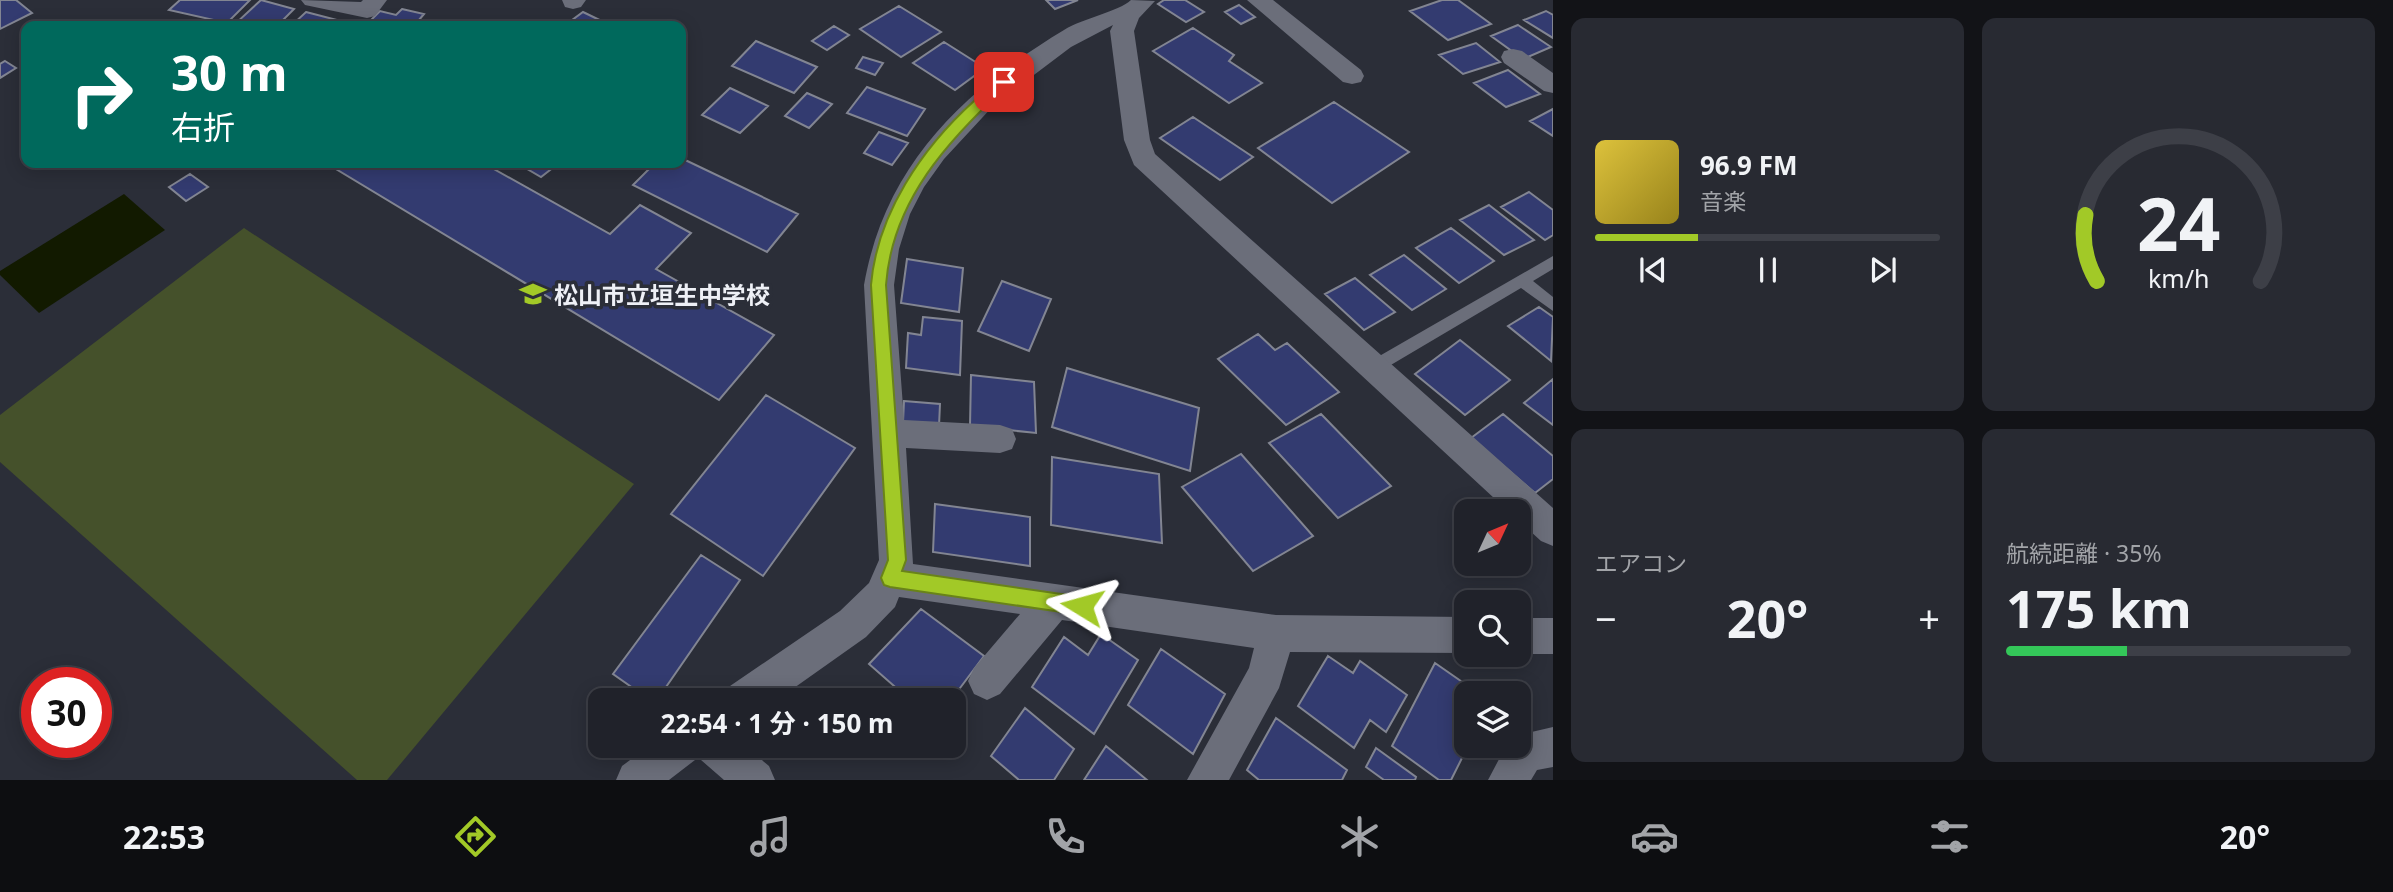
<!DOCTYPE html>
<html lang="ja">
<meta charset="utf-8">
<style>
:root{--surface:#20222a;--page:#282a32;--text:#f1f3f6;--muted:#a2a4a8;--line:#3d3f47;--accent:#a2c927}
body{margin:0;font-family:"Noto Sans","Noto Sans JP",sans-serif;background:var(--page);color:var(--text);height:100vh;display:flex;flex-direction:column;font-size:26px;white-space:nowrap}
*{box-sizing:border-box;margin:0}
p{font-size:23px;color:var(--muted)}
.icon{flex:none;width:38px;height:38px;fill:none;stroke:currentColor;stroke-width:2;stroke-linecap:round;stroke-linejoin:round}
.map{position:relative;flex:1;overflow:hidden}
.sheet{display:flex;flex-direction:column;gap:18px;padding:18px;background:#121317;width:840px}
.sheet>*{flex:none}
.hud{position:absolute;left:21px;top:21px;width:665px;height:147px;border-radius:14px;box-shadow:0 4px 18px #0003,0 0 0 2px var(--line);background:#00695c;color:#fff;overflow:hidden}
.needle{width:46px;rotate:46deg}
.tools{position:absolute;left:1454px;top:499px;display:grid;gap:14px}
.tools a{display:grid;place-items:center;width:77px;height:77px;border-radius:14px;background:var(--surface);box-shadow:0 4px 18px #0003,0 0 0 2px var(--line);font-size:35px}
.speed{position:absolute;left:21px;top:667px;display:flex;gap:14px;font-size:35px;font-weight:700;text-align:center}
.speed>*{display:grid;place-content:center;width:91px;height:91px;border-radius:50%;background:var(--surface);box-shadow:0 4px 18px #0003,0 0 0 2px var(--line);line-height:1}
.speed .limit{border:10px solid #d22;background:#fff;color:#111}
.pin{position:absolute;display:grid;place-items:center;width:60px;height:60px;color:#fff;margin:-30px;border-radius:14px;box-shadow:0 4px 10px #0006}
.me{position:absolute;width:77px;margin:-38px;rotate:278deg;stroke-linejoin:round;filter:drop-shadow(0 0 5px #0008)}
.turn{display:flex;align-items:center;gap:24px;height:147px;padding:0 35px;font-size:32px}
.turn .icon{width:91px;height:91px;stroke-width:2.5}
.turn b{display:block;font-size:49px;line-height:60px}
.big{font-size:52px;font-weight:700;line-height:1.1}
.sheet .widget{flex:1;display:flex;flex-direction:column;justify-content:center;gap:10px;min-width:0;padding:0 24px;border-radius:14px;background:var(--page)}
.sheet .dial{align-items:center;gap:0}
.dial svg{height:182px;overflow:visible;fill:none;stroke:var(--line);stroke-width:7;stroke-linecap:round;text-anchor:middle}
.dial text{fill:var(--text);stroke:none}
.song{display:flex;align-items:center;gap:21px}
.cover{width:84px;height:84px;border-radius:10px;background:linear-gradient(135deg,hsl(50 70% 55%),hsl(50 70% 35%))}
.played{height:7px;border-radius:4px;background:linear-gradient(90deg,var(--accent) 30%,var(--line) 30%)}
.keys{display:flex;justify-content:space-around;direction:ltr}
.heat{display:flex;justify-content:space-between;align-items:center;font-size:38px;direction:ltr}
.charge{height:10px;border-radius:5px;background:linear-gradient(90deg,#34c759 35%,var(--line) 0)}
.sheet .tiles{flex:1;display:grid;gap:18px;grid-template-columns:repeat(2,1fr)}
.trip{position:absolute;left:588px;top:688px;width:378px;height:70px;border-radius:14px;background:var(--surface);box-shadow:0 4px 18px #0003,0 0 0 2px var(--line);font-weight:700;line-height:70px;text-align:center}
.menu{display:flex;height:112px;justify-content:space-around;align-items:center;background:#0d0e11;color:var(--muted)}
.menu .icon{width:49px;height:49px}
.menu .active{color:var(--accent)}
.menu b{font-size:32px;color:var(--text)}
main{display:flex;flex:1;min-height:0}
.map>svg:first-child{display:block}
.green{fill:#45512b}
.water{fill:#121a00}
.building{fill:#333b70;stroke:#828592;stroke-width:2}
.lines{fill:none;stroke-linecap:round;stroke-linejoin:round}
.lane{fill:#6b6e7a;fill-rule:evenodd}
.street{fill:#6b6e7a;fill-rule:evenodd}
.route{fill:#a2c927;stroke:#698319;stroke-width:2}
.labels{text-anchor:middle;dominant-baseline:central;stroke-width:7;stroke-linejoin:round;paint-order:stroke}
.poi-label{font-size:24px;font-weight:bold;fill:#eef0f6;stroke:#2b2e38;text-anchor:start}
</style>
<main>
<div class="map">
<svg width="1553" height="780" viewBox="0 0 1553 780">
<rect width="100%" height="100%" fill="#2b2e38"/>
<path class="green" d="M244,228l390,256 -247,296h-30l-357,-318v-47z"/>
<path class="water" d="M124,194l41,36 -126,83 -39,-38v-4z"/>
<path class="building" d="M0,0h16l16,13 -32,16z
M180,0h70l-23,23 -58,-13z
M261,0l33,9 -17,17 -42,-2z
M1046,0h32l-23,9z
M1164,0h21l19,12 -18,10 -28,-18z
M1442,0h16l33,24 -43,16 -38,-29z
M1239,5l16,12 -14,7 -16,-12z
M899,6l42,26 -40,25 -41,-28z
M402,9l22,5 -10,12h-49l15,-15 16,4z
M1546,11l7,4v23l-29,-18z
M306,12l31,8 -6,6h-40z
M583,12l29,14h-48z
M1518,25l33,22 -28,12 -32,-23z
M834,26l15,9 -22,15 -15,-9z
M1193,28l41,27 -5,6 33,22 -33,20 -76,-52z
M756,41l61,26 -23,26 -62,-27z
M944,42l41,26 -30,22 -42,-27z
M1476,43l24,19 -37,12 -24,-19z
M863,57l20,6 -8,12 -19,-7z
M5,61l11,7 -16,10v-14z
M1508,70l32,24 -34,13 -32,-24z
M867,87l58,22 -18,27 -60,-23z
M730,88l38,18 -28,27 -38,-18z
M807,93l25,11 -23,24 -24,-12z
M1334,102l75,50 -77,51 -74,-55z
M1553,109v27l-23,-15z
M1193,117l60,40 -33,23 -60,-42z
M879,132l29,11 -16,22 -28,-12z
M681,158l117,56 -31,38 -134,-67 22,-22h26z
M326,163h157l127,71 30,-29 51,28 -35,36 118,66 -55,65z
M517,163h42l-18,14z
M190,174l18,13 -22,14 -17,-14z
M1529,192l24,18v25l-8,5 -44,-33z
M1489,205l45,35 -30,15 -44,-35z
M1451,228l43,33 -35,22 -43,-35z
M1404,255l42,34 -34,21 -42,-35z
M907,259l56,9 -4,44 -58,-9z
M1355,278l40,34 -31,18 -39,-36z
M1002,281l49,18 -22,52 -51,-20z
M1539,307l14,10 -2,44 -43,-35z
M923,317l39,4 -2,54 -54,-7 2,-35 13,2z
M1258,334l17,16 12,-7 52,49 -53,33 -68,-66z
M1460,340l50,40 -45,35 -50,-41z
M1067,368l132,40 -9,63 -138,-44z
M971,375l63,7 2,51 -66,-7z
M1553,379v46l-29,-22z
M766,395l89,53 -92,128 -92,-62z
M904,401l36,3 -1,22 -36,-4z
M1321,414l70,72 -53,32 -69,-75z
M1503,414l50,42v23l-18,14 -64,-55z
M1241,454l72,82 -60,35 -71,-84z
M1052,457l107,17 3,69 -111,-18z
M935,504l95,13v49l-97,-14z
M701,555l39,25 -83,120h-7l-37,-26z
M921,609l63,47 -33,44h-41l-41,-36z
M1101,634l37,26 -44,74 -62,-47 32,-50 24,18z
M1161,649l64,45 -32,60 -65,-49z
M1328,656l25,17 7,-12 47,34 -21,37 -16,-12 -16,28 -56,-42z
M1435,663l43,30h-12l2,53 -17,34h-12l-47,-34z
M1025,708l49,41 -20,31h-35l-28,-24z
M1276,718l71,52 -5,10h-83l-12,-10z
M1106,746l41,34h-63z
M1376,748l40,29 -1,3h-31l-18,-13z"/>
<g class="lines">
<path class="lane" d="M1553,256v13l-20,12 20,16v14l-32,-23 -142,84h-10l-3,-5 3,-5z"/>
<path class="street" d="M301,0l60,2 2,-2h24l-12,16 -8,2 -62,-13z
M562,0h24l-5,7 -8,2 -8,-2z
M1131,0l24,1 -16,17 -5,13 16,109 5,14 398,354v38l-12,-5 -22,-20v-10h-11l-374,-346 -10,-25 -14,-109 3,-6 -42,22 -77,58 -50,54 -20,28 -14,27 -11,35 -5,36 10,135 96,5 12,4 4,10 -4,10 -12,4 -94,-5 7,116 363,51 190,2v36l-176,-1 -11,36 -50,92h-42l62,-112 5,-20 -192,-28 -62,74 -13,6 -13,-6 -6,-13 6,-13 46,-54 -121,-17 -4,10 -29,30 -89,63h-52l5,-14 110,-75 29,-28 10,-23 -15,-275c21,-120 99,-194 200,-255 19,-12 54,-18 67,-30z
M1247,0h26l88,70 3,6 -3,6 -9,2 -9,-2z
M1513,49l9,2 31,22v20l-9,-2 -40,-28 -3,-6 3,-6z
M1519,618h34v36h-34z
M1553,727v40l-16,3 -6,10h-43l18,-34h13v-11z
M649,746h96l24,20 6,14h-51l-23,-20 -3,-8 -3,8 -26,20h-53l6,-14z"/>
</g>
<path class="route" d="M1004,78l4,1v6c-60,55 -116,116 -122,200l20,275 -4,11 180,26 6,2 3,7 -3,6 -6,3 -192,-28 -6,-2 -3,-7 7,-18 -17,-275c6,-71 51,-137 103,-184 9,-8 19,-19 30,-23z"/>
<defs>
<symbol id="school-bare" viewBox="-9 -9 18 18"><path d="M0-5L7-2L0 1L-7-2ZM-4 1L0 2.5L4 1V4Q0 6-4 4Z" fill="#a2c927" stroke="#2b2e38" stroke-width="2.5" paint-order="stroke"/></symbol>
</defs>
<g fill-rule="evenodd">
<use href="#school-bare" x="514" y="275" width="38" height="38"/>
</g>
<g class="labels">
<g class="poi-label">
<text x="554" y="294">松山市立垣生中学校</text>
</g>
</g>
</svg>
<div class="tools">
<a><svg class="needle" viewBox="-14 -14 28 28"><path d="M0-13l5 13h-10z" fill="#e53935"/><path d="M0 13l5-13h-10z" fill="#a2a4a8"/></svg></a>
<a><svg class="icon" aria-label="search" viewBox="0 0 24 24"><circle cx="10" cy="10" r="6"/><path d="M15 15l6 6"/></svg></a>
<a><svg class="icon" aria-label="layers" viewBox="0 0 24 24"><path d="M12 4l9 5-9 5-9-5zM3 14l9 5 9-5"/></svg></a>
</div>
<div class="speed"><div class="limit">30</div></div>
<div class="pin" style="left:1004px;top:82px;background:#d93025"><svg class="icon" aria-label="arrive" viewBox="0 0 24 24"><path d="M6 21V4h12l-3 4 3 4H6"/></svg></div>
<svg class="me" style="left:1082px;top:606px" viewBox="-20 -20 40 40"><path d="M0-17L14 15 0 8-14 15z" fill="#a2c927" stroke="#fff" stroke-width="4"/></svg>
<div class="trip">22:54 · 1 分 · 150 m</div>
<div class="hud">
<div class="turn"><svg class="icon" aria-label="right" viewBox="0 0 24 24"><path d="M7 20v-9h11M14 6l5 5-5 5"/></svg><div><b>30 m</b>右折</div></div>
</div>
</div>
<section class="sheet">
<div class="tiles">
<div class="widget">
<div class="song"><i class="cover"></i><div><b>96.9 FM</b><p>音楽</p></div></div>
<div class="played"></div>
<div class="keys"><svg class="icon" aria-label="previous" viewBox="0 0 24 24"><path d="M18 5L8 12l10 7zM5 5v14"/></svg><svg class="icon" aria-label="pause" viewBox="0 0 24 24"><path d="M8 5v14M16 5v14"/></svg><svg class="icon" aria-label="next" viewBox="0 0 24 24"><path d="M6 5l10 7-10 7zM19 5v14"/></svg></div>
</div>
<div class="widget dial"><svg viewBox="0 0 100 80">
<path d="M14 69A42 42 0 1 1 86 69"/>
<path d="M14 69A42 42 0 0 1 9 40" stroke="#a2c927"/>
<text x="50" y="56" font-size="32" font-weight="700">24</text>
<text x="50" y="72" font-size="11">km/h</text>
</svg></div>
<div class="widget"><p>エアコン</p>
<div class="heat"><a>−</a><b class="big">20°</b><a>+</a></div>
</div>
<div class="widget"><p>航続距離 · 35%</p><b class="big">175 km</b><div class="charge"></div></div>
</div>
</section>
</main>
<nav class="menu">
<b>22:53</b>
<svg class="icon active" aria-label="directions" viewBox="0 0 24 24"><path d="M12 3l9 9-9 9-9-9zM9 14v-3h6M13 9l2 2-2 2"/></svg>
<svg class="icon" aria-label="music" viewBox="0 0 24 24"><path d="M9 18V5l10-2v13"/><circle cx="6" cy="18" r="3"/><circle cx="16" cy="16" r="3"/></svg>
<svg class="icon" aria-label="phone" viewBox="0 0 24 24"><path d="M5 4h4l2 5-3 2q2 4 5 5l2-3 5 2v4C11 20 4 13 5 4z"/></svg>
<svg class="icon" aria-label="climate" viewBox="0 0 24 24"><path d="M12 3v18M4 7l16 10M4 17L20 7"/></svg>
<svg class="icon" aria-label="car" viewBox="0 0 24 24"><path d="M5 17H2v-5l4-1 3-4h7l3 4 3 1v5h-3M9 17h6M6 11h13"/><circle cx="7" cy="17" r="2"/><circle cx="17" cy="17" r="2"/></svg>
<svg class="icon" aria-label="filters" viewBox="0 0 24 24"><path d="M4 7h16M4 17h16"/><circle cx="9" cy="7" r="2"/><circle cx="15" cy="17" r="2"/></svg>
<b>20°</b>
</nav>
